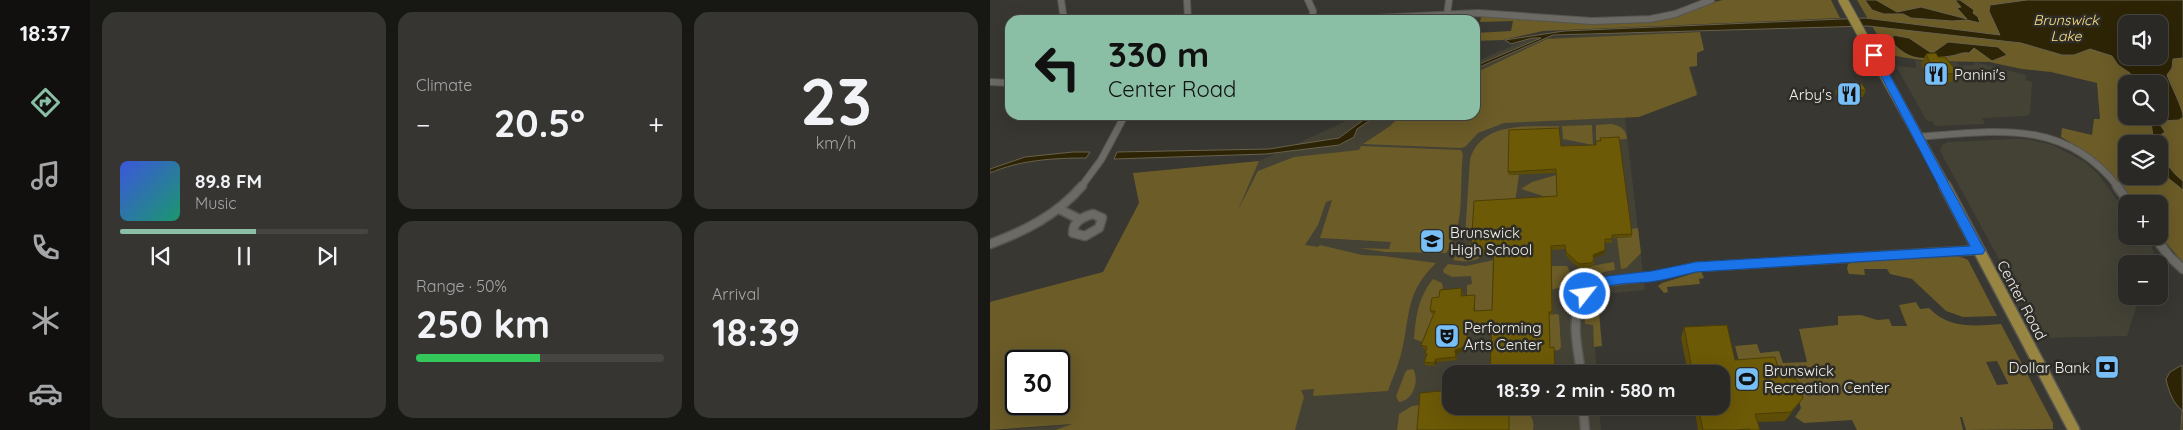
<!DOCTYPE html>
<meta charset="utf-8">
<style>
:root{--surface:#2a2925;--page:#363532;--text:#f1f3f6;--muted:#a5a6a7;--line:#464542;--accent:#8abfa5}
body{margin:0;font-family:Quicksand,sans-serif;background:var(--page);color:var(--text);height:100vh;display:flex;flex-direction:column;font-size:19px;white-space:nowrap}
*{box-sizing:border-box;margin:0}
p{font-size:16px;color:var(--muted)}
.icon{flex:none;width:28px;height:28px;fill:none;stroke:currentColor;stroke-width:2;stroke-linecap:round;stroke-linejoin:round}
.map{position:relative;flex:1;overflow:hidden}
.details{display:flex;flex-direction:column;gap:12px;padding:12px;background:#171714;width:900px}
.details>*{flex:none}
.top-card{position:absolute;left:15px;top:15px;width:475px;height:105px;border-radius:15px;box-shadow:0 5px 20px #0002,0 0 0 1px var(--line);background:#8abfa5;color:#111;overflow:hidden}
.buttons{position:absolute;left:1128px;top:15px;display:grid;gap:10px}
.buttons a{display:grid;place-items:center;width:50px;height:50px;border-radius:10px;background:var(--surface);box-shadow:0 5px 20px #0002,0 0 0 1px var(--line);font-size:25px}
.speed{position:absolute;left:15px;top:350px;display:flex;gap:10px;font-size:25px;font-weight:700;text-align:center}
.speed>*{display:grid;place-content:center;width:65px;height:65px;border-radius:50%;background:var(--surface);box-shadow:0 5px 20px #0002,0 0 0 1px var(--line);line-height:1}
.speed .limit{border:2px solid #111;border-radius:8px;background:#fff;color:#111}
.pin{position:absolute;display:grid;place-items:center;width:42px;height:42px;color:#fff;margin:-21px;border-radius:10px;box-shadow:0 2px 8px #0006}
.me{position:absolute;width:55px;margin:-28px;rotate:60deg;stroke-linejoin:round;filter:drop-shadow(0 0 4px #0008)}
.turn{display:flex;align-items:center;gap:18px;height:105px;padding:0 20px;font-size:22px}
.turn .icon{width:65px;height:65px;stroke-width:2.5}
.turn b{display:block;font-size:35px;line-height:42px}
.big{font-size:38px;font-weight:700;line-height:1.1}
.details .widget{flex:1;display:flex;flex-direction:column;justify-content:center;gap:8px;min-width:0;padding:0 18px;border-radius:15px;background:var(--page)}
.details .dial{align-items:center;gap:0}
.dial b{font-size:65px;line-height:1}
.song{display:flex;align-items:center;gap:15px}
.cover{width:60px;height:60px;border-radius:8px;background:linear-gradient(135deg,hsl(230 70% 55%),hsl(160 70% 35%))}
.played{height:5px;border-radius:2px;background:linear-gradient(90deg,var(--accent) 55%,var(--line) 55%)}
.keys{display:flex;justify-content:space-around;direction:ltr}
.heat{display:flex;justify-content:space-between;align-items:center;font-size:28px;direction:ltr}
.charge{height:8px;border-radius:4px;background:linear-gradient(90deg,#34c759 50%,var(--line) 0)}
.details .tiles{flex:1;display:grid;gap:12px;grid-template-columns:repeat(3,1fr)}
.widget:first-child{grid-row:span 2}
.trip{position:absolute;left:452px;top:365px;width:288px;height:50px;border-radius:15px;background:var(--surface);box-shadow:0 5px 20px #0002,0 0 0 1px var(--line);font-weight:700;line-height:50px;text-align:center}
main{display:flex;flex:1;min-height:0}
.dock{display:flex;flex-direction:column;width:90px;justify-content:space-around;align-items:center;background:#11100f;color:var(--muted)}
.dock .icon{width:35px;height:35px}
.dock .on{color:var(--accent)}
.dock b{font-size:22px;color:var(--text)}
.map>svg:first-child{display:block}
.built{fill:#444135}
.green{fill:#6b5c28;fill-rule:evenodd}
.water{fill:#2d2406;stroke:#68614b;fill-rule:evenodd}
.lines{fill:none;stroke-linecap:round;stroke-linejoin:round}
.minor-far1-casing{stroke:#555450;stroke-width:8}
.minor-casing{stroke:#555450;stroke-width:11}
.major-far1-casing{stroke:#555450;stroke-width:11}
.major-casing{stroke:#555450;stroke-width:14}
.minor-far1{stroke:#6c6a64;stroke-width:6}
.minor{stroke:#6c6a64;stroke-width:8}
.major-far1{stroke:#978541;stroke-width:9}
.major{stroke:#978541;stroke-width:11}
.wall{fill:#5e4d06}
.shaded-wall{fill:#4c3f05}
.building{fill:#6d5a07;stroke:#4c3f05}
.route{fill:#1a73e8;stroke:#114b97}
.labels{text-anchor:middle;dominant-baseline:central;stroke-width:5;stroke-linejoin:round;paint-order:stroke}
.far-water-label{font-size:14px;font-style:italic;fill:#fde284;stroke:#2e2c27}
.poi-label{font-size:15px;fill:#f0efeb;stroke:#2e2c27;text-anchor:start}
.street-label{font-size:15px;fill:#f0efeb;stroke:#2e2c27}
</style>
<main>
<nav class="dock">
<b>18:37</b>
<svg class="icon on" aria-label="directions" viewBox="0 0 24 24"><path d="M12 3l9 9-9 9-9-9zM9 14v-3h6M13 9l2 2-2 2"/></svg>
<svg class="icon" aria-label="music" viewBox="0 0 24 24"><path d="M9 18V5l10-2v13"/><circle cx="6" cy="18" r="3"/><circle cx="16" cy="16" r="3"/></svg>
<svg class="icon" aria-label="phone" viewBox="0 0 24 24"><path d="M5 4h4l2 5-3 2q2 4 5 5l2-3 5 2v4C11 20 4 13 5 4z"/></svg>
<svg class="icon" aria-label="climate" viewBox="0 0 24 24"><path d="M12 3v18M4 7l16 10M4 17L20 7"/></svg>
<svg class="icon" aria-label="car" viewBox="0 0 24 24"><path d="M5 17H2v-5l4-1 3-4h7l3 4 3 1v5h-3M9 17h6M6 11h13"/><circle cx="7" cy="17" r="2"/><circle cx="17" cy="17" r="2"/></svg>
</nav>
<section class="details">
<div class="tiles">
<div class="widget">
<div class="song"><i class="cover"></i><div><b>89.8 FM</b><p>Music</p></div></div>
<div class="played"></div>
<div class="keys"><svg class="icon" aria-label="previous" viewBox="0 0 24 24"><path d="M18 5L8 12l10 7zM5 5v14"/></svg><svg class="icon" aria-label="pause" viewBox="0 0 24 24"><path d="M8 5v14M16 5v14"/></svg><svg class="icon" aria-label="next" viewBox="0 0 24 24"><path d="M6 5l10 7-10 7zM19 5v14"/></svg></div>
</div>
<div class="widget"><p>Climate</p>
<div class="heat"><a>−</a><b class="big">20.5°</b><a>+</a></div>
</div>
<div class="widget dial"><b>23</b><p>km/h</p></div>
<div class="widget"><p>Range · 50%</p><b class="big">250 km</b><div class="charge"></div></div>
<div class="widget"><p>Arrival</p><b class="big">18:39</b></div>
</div>
</section>
<div class="map">
<svg width="1193" height="430" viewBox="0 0 1193 430">
<rect width="100%" height="100%" fill="#383731"/>
<path class="built" d="M687,29l21,64 -58,22 -15,2 20,173 -40,4 -13,14 5,66h-146v32h148l2,24h-595l69,-6 15,-27 112,-109 57,-127 100,-46h116v-53l53,-23z
M925,60l25,3 16,-1 4,4 14,-1 1,-3 51,13v5l6,2 -2,32 -4,2 -44,2 3,6 -50,2 -3,-5h-5l-31,-55 20,2z
M1022,139h15l26,6 32,17 13,12 28,38v24h18l10,15 -4,13h-24v32h14l-13,40 -85,2 -102,-187 2,-6 6,-3z"/>
<path class="green" d="M733,0h108l9,18 -297,13 -40,9 -28,1v-8l36,-2 2,-10 -33,1 1,-5c60,-2 116,11 176,4 24,-3 42,-17 66,-21z
M867,0h326v263l-24,-29v-30h-24c-24,-32 -38,-47 -74,-67l1,-9 30,7 2,-16h6l-3,-36 -46,-11 -29,-3 -33,-7 -62,-1 -38,-6zM1136,24h33v32h-33zM1136,84h33v32h-33zM1136,144h33v32h-33z
M710,32l4,18 -7,3v13l-8,1 8,28 -58,22 -135,6 -26,10 -13,14 -5,1 -97,-4 27,-18 11,-11h74v-42l72,-34z
M621,124c10,2 15,5 16,15l-31,2v-16z
M602,125l1,20 -30,-6 -1,-13z
M569,126v5l-50,44h10l-4,28 -42,34h-8l5,-78c12,-38 57,-32 89,-33z
M371,146l100,4 2,4c-4,30 3,75 -17,99l-61,-1 -26,-4 30,1 2,-7 -71,-4 12,-38 -6,2 -8,23 -13,20 13,2 2,-2 42,10 21,1 53,7c-32,31 -25,53 -35,91 -3,13 -9,25 -13,37l-75,5 1,-7 -13,1 3,7 -9,33h-240l17,-6 -82,6v-128l113,-30 36,-69 -6,-30 126,-12 -21,49 20,-39 36,-14 65,-7zM26,361h43v43h-43z
M566,175l1,23 -14,-2 -22,-7 11,-7z
M648,228l3,25 -15,15 -5,1 -4,-31 15,-1 -1,-8z
M483,244l12,9c-9,10 -20,9 -32,7l10,-15z
M964,256l10,2 4,2 29,56 -34,1 -17,-6 -34,-32 -22,-5 -3,-5h-23l1,6 -16,-1 -2,-5 1,-5 6,-2z
M504,260l-1,53 -18,1 -8,-15v-14l5,-1 -1,-8 -19,1 -8,-4 -1,-3 5,-6 18,2z
M624,262l1,8c-16,1 -25,12 -36,-2z
M562,266h15l3,6 -3,11 -5,4 -11,3z
M711,271l3,7 -5,1 1,5 -33,3 1,5 -4,1 -6,-7 4,-3z
M443,279l9,4 1,4 -7,27 -11,29 -11,-4c2,-23 4,-41 19,-60z
M926,302l4,7 9,-1c20,21 45,18 72,16l52,99v6l-87,1 -4,-13h-2l3,13h-106l-5,-10 -48,3 -9,-6 6,-9 -5,-16 -55,-23 -6,-23 22,-2 3,9 19,-2 4,12 24,-1 -8,-33 39,-4v-9l23,-1 16,5 12,-1 3,7h15l-8,-21zM1007,361l11,22v1l-11,1 -11,-23z
M609,312l3,34 -8,1 -1,-22 -8,-1 -1,-11z
M567,314l2,1 2,32 -2,3 -10,1v-30l-2,-6z
M423,369c7,11 0,32 -14,33l-3,-6 9,-23 2,-3z
M431,405l-2,25h-22l2,-16 13,-8z
M519,406c15,0 27,9 24,24h-24z"/>
<path class="water" d="M875,0h11l21,12 24,-5 46,12 -10,-11 4,-1 -6,-7h5l14,10 -1,3 5,4 2,6 -13,-3 -15,1 -41,-3 -8,-4h-19l-12,-4z
M1037,0h156v58l-10,1 -1,9 -5,7c4,11 16,33 16,42l-4,3 -17,1 -1,5 4,6 -6,4c1,18 9,34 24,45v9l-20,-16 -4,-10v-20h-5l-3,-22 -6,-6h14v-32h-25l-4,-11 -12,-8 -6,-9 -22,-7 -16,6h-12l-41,-12 -153,-17 -315,9 -78,34v-3l66,-28h-9l-21,6 -6,-4 59,-9 301,-13 135,17 -11,-24 1,-6zM1136,24h33v32h-33z
M903,35l16,3 21,14h4l14,-10 50,5 9,8 -15,6 -18,-13 -5,5c-8,-1 -11,2 -18,3 -25,3 -40,7 -58,-13z
M380,115h8l-21,14 -3,8 -15,8 -73,9 -152,5 3,-7 152,-3 31,-5 39,-6z
M83,152h17l-4,6c-32,0 -66,2 -96,15v-4l35,-12z
M1192,365l1,65h-2l1,-20c-9,-6 -14,-21 -16,-31l4,-7z"/>
<g class="lines">
<defs>
<path id="minor-far1" d="M71,0l3,20
M197,0l1,20
M318,0l5,11 -1,9
M457,15l2,-15
M345,20l143,-7 114,8 58,-2 25,-5 36,-14
M0,82l20,1
M928,137c77,-6 147,-19 200,50
M91,187l20,-27 24,-45"/>
<path id="minor" d="M1127,186l13,18
M69,209l20,10
M103,214l9,4 -3,10 -14,8 -12,-3c0,-12 10,-16 20,-19z
M1164,236l15,20 14,13
M0,244c35,-13 67,-29 92,-58
M591,374c-2,-21 -9,-45 -3,-66 9,-32 49,-28 76,-32 14,-2 28,-6 42,-9l283,-17
M593,406l2,24"/>
<path id="major-far1" d="M853,0l103,187"/>
<path id="major" d="M955,186l129,244"/>
</defs>
<use href="#minor-far1" class="minor-far1-casing"/>
<use href="#minor" class="minor-casing"/>
<use href="#major-far1" class="major-far1-casing"/>
<use href="#major" class="major-casing"/>
<use href="#minor-far1" class="minor-far1"/>
<use href="#minor" class="minor"/>
<use href="#major-far1" class="major-far1"/>
<use href="#major" class="major"/>
</g>
<path class="wall" d="M936,54l12,3 20,16 -6,9 -21,2 -10,-20z
M848,85l28,5 -3,7 -25,1 -3,-6z
M610,138l32,96v3l-20,1v5h-7v11l-11,4v6l-3,3 -12,1 -13,-12v-7l-15,1 2,65h-4l1,33 6,26 -64,-48 -27,2 6,20 -15,6 1,6 -20,2 -2,4 -10,-1 -1,-3 2,-7 -1,-2 1,-3 -3,-2 -2,-3 13,-31h-2l-2,-3 9,-14 24,-5v3l12,3v13l17,-1 1,-57 -21,1 -1,-4 86,-54 -1,-23 -47,2 -1,-3 53,-26 35,-1 4,-4z
M694,327l51,33 45,14 23,24 -7,9 -11,14 -28,1 3,8h-62l-4,-24h27v-32h-33l-7,-36z"/>
<path class="shaded-wall" d="M615,250v4l-12,4v-3z
M485,295v19l-1,-3z
M480,345l1,3 -15,6 1,6 -2,-10z
M446,359l1,3 -2,4 -1,-3z"/>
<path class="building" d="M946,53l2,4h7l13,16 -22,2 -10,-21z
M872,84l4,6 -25,2 -3,-7z
M569,128l2,18 35,-1v-4h5l-1,-3 19,-1 13,97 -20,1v4h-7v11l-12,5 1,5 -3,3 -12,1 -13,-12 -1,-7 -14,1 1,66h-3l1,36 4,-1 1,27h-65l2,-51 -28,2 6,20 -15,5 1,7 -20,2 -2,4 -10,-1 3,-8 -2,-1 2,-6 -6,-2 14,-34h-5l2,-13 7,-1 1,-7 22,-2 -1,8 14,-1 -1,16 18,-1 2,-60h-23l3,-49 83,-5 -1,-27 -48,3 1,-42z
M737,325l8,35 40,-3 5,17 17,6 6,18 -12,14 -36,2 5,16h-10l-1,-1 -14,1h-32l-5,-24h23v-32h-28l-9,-47z
M461,390v16h58v24h-92l3,-37z"/>
<path class="route" d="M884,52l5,3 104,192 2,3 -2,4 -287,18c-15,3 -30,8 -46,10 -14,1 -29,1 -42,4 -10,3 -18,15 -28,12l-1,-4 13,-13 16,-5 44,-5 44,-9 274,-16 -100,-191z"/>
<defs>
<symbol id="restaurant-square" viewBox="-11 -11 22 22"><rect x="-9" y="-9" width="18" height="18" rx="4" fill="#78bff7" stroke="#2e2c27"/><path d="M-5-6h1v4h1v-4h1v4h1v-4h1v5L-1.5 .5V6h-2V.5L-5-1ZM5-6V6H3V1.5H1.5Q1.5-4 5-6Z" fill="#111"/></symbol>
<symbol id="school-square" viewBox="-11 -11 22 22"><rect x="-9" y="-9" width="18" height="18" rx="4" fill="#78bff7" stroke="#2e2c27"/><path d="M0-5L7-2L0 1L-7-2ZM-4 1L0 2.5L4 1V4Q0 6-4 4Z" fill="#111"/></symbol>
<symbol id="theatre-square" viewBox="-11 -11 22 22"><rect x="-9" y="-9" width="18" height="18" rx="4" fill="#78bff7" stroke="#2e2c27"/><path d="M-5-5.5Q0-4 5-5.5V0Q5 5 0 6Q-5 5-5 0ZM-3.3-2.5H-1v1.5H-3.3ZM1-2.5H3.3v1.5H1ZM-2.8 1Q0 5.5 2.8 1Z" fill="#111"/></symbol>
<symbol id="bank-square" viewBox="-11 -11 22 22"><rect x="-9" y="-9" width="18" height="18" rx="4" fill="#78bff7" stroke="#2e2c27"/><path d="M-6-4H6V4H-6ZM0-2.3a2.3 2.3 0 1 0 0 4.6a2.3 2.3 0 1 0 0-4.6Z" fill="#111"/></symbol>
<symbol id="stadium-square" viewBox="-11 -11 22 22"><rect x="-9" y="-9" width="18" height="18" rx="4" fill="#78bff7" stroke="#2e2c27"/><path d="M0-5a6.5 5 0 1 0 0 10a6.5 5 0 1 0 0-10ZM-3.5-1.8h7v3.6h-7Z" fill="#111"/></symbol>
</defs>
<g fill-rule="evenodd">
<use href="#restaurant-square" x="932" y="60" width="28" height="28"/>
<use href="#restaurant-square" x="845" y="80" width="28" height="28"/>
<use href="#school-square" x="428" y="227" width="28" height="28"/>
<use href="#theatre-square" x="443" y="322" width="28" height="28"/>
<use href="#bank-square" x="1103" y="353" width="28" height="28"/>
<use href="#stadium-square" x="743" y="365" width="28" height="28"/>
</g>
<g class="labels">
<g class="far-water-label">
<text x="1076" y="20">Brunswick<tspan x="1076" dy="16">Lake</tspan></text>
</g>
<g class="poi-label">
<text x="964" y="74">Panini's</text>
<text x="842" y="94" text-anchor="end">Arby's</text>
<text x="460" y="232">Brunswick<tspan x="460" dy="17">High School</tspan></text>
<text x="474" y="327">Performing<tspan x="474" dy="17">Arts Center</tspan></text>
<text x="1100" y="367" text-anchor="end">Dollar Bank</text>
<text x="774" y="370">Brunswick<tspan x="774" dy="17">Recreation Center</tspan></text>
</g>
<g class="street-label">
<text transform="translate(1032 300) rotate(62)">Center Road</text>
</g>
</g>
</svg>
<div class="buttons">
<a><svg class="icon" aria-label="sound" viewBox="0 0 24 24"><path d="M4 9h4l5-4v14l-5-4H4zM17 9q2 3 0 6"/></svg></a>
<a><svg class="icon" aria-label="search" viewBox="0 0 24 24"><circle cx="10" cy="10" r="6"/><path d="M15 15l6 6"/></svg></a>
<a><svg class="icon" aria-label="layers" viewBox="0 0 24 24"><path d="M12 4l9 5-9 5-9-5zM3 14l9 5 9-5"/></svg></a>
<a>+</a>
<a>−</a>
</div>
<div class="speed"><div class="limit">30</div></div>
<div class="pin" style="left:884px;top:55px;background:#d93025"><svg class="icon" aria-label="arrive" viewBox="0 0 24 24"><path d="M6 21V4h12l-3 4 3 4H6"/></svg></div>
<svg class="me" style="left:595px;top:294px" viewBox="-20 -20 40 40"><circle r="17" fill="#1a73e8" stroke="#fff" stroke-width="3"/><path d="M0-11L8 9 0 5-8 9z" fill="#fff"/></svg>
<div class="trip">18:39 · 2 min · 580 m</div>
<div class="top-card">
<div class="turn"><svg class="icon" aria-label="left" viewBox="0 0 24 24"><path d="M17 20v-9H6M10 6l-5 5 5 5"/></svg><div><b>330 m</b>Center Road</div></div>
</div>
</div>
</main>
